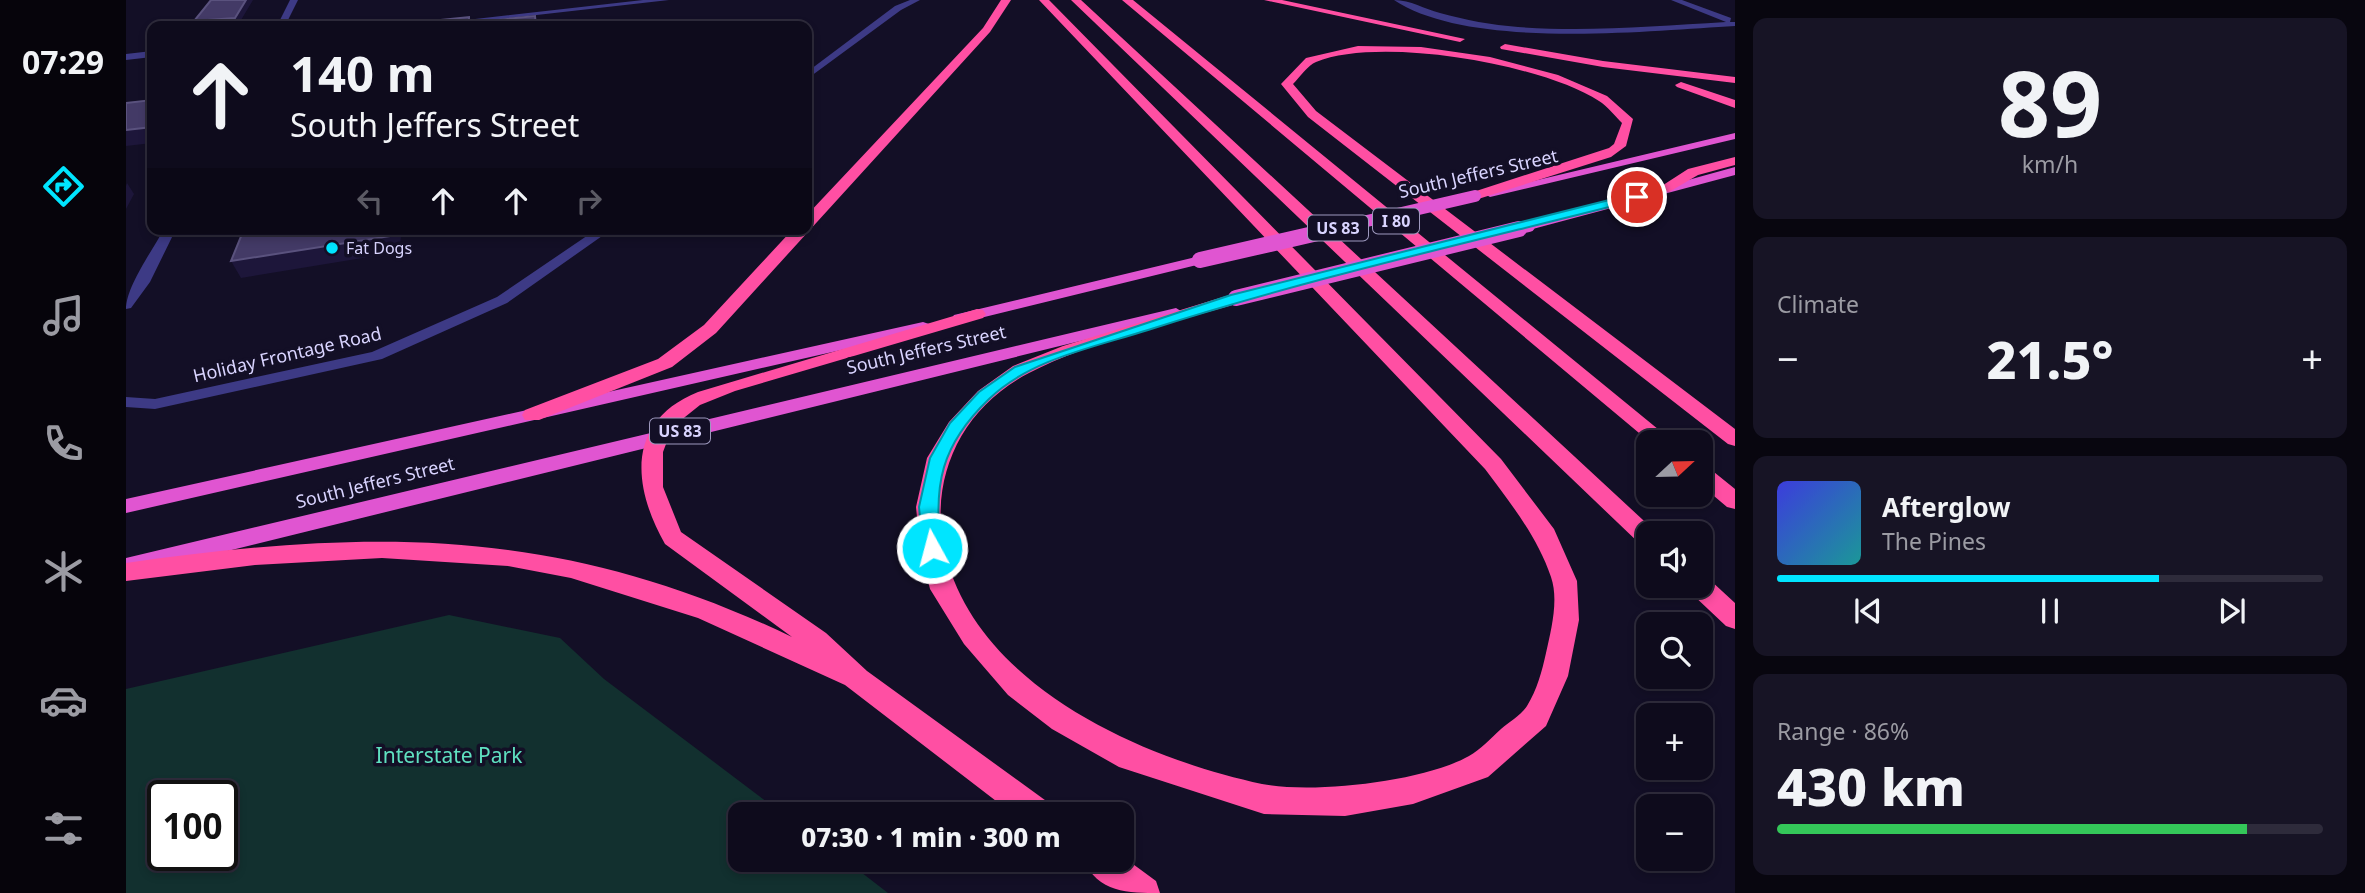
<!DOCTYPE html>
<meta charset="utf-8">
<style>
:root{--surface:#0e0b1c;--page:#171425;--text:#f1f3f6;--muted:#9b9ba3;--line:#2e2b3b;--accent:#00e5ff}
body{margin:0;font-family:"Noto Sans",sans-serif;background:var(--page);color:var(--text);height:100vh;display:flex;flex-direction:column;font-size:26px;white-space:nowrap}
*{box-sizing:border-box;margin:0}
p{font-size:23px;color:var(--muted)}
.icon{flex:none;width:38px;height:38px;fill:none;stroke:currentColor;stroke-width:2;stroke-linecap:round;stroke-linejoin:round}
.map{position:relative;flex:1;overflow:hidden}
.panel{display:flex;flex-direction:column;gap:18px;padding:18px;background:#08060f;width:630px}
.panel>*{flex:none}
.guide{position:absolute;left:21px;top:21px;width:665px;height:214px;border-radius:14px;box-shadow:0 4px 10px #0003,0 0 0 2px var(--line);background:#0e0b1c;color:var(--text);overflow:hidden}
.needle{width:46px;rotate:68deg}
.controls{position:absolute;left:1510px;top:430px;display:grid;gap:14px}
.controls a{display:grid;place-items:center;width:77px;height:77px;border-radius:14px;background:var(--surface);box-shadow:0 4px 10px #0003,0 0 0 2px var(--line);font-size:35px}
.speed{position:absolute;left:21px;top:780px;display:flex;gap:14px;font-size:35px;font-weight:700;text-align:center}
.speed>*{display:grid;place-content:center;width:91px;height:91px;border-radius:50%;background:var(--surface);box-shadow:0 4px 10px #0003,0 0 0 2px var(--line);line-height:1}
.speed .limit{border:4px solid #111;border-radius:10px;background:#fff;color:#111}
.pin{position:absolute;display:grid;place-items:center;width:60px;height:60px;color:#fff;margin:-30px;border:4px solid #fff;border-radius:50%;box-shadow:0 2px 7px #0007}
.me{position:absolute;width:77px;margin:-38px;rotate:353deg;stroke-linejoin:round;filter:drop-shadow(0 0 5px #0008)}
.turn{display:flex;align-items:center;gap:24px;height:147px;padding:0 28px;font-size:32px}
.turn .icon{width:91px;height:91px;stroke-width:2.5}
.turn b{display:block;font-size:49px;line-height:60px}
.lanes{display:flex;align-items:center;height:66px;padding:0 28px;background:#0003;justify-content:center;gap:35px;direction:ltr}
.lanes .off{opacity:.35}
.big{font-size:52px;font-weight:800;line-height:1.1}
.panel .tile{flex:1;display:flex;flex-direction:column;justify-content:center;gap:10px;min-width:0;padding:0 24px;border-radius:14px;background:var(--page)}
.panel .dial{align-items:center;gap:0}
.dial b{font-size:91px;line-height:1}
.song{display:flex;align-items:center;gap:21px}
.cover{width:84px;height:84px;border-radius:10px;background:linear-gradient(135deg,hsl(240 70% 55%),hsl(180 70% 35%))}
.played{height:7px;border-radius:4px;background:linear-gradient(90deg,var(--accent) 70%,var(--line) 70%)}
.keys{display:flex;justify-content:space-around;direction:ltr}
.heat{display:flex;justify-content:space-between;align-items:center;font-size:38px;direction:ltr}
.charge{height:10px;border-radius:5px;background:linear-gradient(90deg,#34c759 86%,var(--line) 0)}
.trip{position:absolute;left:602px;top:802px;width:406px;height:70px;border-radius:14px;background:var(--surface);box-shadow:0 4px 10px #0003,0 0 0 2px var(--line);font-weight:800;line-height:70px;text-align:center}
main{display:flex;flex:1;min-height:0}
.dock{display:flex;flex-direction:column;width:126px;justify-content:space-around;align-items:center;background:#06040b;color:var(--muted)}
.dock .icon{width:49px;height:49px}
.dock .current{color:var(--accent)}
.dock b{font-size:32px;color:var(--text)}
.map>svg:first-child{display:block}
.green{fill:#12302f;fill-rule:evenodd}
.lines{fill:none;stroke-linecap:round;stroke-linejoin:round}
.minor{fill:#3d3a85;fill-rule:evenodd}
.trunk{fill:#e055d1;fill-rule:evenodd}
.motorway{fill:#ff4fa3;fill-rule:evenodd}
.trunk-bridge-far1{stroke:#e055d1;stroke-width:12}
.trunk-bridge{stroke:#e055d1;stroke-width:16}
.shaded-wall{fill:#1d163a}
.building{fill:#433a66;stroke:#5a527e;stroke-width:2}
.route{fill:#00e5ff;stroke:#0095a6;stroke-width:2}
.poi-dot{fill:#00e5ff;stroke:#130f26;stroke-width:2.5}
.labels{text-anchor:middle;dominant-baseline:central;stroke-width:7;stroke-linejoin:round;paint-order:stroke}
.shield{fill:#130f26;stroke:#9e99be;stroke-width:2}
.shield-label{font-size:16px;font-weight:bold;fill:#d9d4ff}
.far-poi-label{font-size:16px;fill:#d9d4ff;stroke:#130f26;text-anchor:start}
.street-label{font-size:18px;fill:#d9d4ff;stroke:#130f26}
.near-park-label{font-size:21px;fill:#5fe0c0;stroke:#130f26}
</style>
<main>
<nav class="dock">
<b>07:29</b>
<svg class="icon current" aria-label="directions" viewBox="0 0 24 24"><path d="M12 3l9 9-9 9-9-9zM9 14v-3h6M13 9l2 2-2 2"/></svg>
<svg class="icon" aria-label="music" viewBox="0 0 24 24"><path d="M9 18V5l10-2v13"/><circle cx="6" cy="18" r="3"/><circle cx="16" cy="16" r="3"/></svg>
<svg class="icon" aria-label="phone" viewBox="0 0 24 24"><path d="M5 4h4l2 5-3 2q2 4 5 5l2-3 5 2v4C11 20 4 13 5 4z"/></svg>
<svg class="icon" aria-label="climate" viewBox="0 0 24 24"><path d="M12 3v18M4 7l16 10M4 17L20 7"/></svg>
<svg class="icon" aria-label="car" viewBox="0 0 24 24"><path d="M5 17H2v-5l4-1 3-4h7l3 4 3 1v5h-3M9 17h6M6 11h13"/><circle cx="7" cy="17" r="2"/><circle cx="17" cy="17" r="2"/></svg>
<svg class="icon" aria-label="filters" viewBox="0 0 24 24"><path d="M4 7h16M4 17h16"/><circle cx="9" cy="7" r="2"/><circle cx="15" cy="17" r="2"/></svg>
</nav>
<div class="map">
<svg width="1609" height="893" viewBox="0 0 1609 893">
<rect width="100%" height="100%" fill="#130f26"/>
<path class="green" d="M323,615l111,23 44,41 179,135h-43v45h104l44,34h-762v-204zM37,796h59v60h-59z"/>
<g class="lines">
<path class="minor" d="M164,0h8l-13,26h-8z
M517,0h26l-230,26h-25z
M784,0h10l-19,10 -94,69v-7l88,-66z
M1268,0c17,0 30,9 46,13 25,7 52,12 78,14 70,5 139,-1 208,-5l-55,-22h11l49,18 -1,4h5v4c-89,5 -266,24 -341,-26z
M26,51v6l-26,3v-6z
M38,229h12l-26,53 -19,26 -5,1c0,-22 26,-58 38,-80z
M471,229h15l-105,74 -125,56 -227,50 -29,-2v-10l29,2 217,-47 125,-55z"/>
<path class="trunk" d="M1609,133v6l-245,58 -7,-4z
M1609,167v8l-206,55 -7,-4z
M1074,256l5,1v6l-245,60 -8,-5 2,-3z
M1050,308l8,5 -2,3 -1056,260v-18z
M797,322l6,2v6l-803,183v-14z"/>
<path class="motorway" d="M875,0h10l-21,32 -274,301 -44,34 -133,53h-14l-3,-5 3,-5 133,-51 46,-34 89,-96h14v-14l176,-187z
M913,0h10l452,459 53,70 23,52 2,39 -11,56 -22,50 -58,51 -75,27 -68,12 -81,-2 -145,-47 -67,-38 -44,-34 -44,-51 -34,-55 -10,-41 -4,-41 11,-49 22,-36 29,-31 35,-25 50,-20 173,-53 6,1 3,4 -3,4c-68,21 -151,39 -213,71 -70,36 -102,109 -83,183 33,130 195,202 316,228 50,10 161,-2 207,-28 11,-6 22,-18 32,-27 8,-7 20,-14 26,-23 10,-16 15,-35 19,-53 5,-23 13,-53 5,-76 -14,-41 -40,-73 -66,-108z
M945,0h10l575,532 -8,2v13l-8,-3z
M996,0h11l542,443h-24z
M1138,0h18l183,39 -5,3z
M1379,44l98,17 132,16v6l-132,-16 -102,-18 -1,-2z
M1232,46l63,1 69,10 68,18 49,21 26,23 -7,27 -15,11 -136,43 -5,-1v-6l139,-45 5,-4 8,-21c-7,-7 -15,-17 -23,-22 -57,-37 -219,-65 -283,-39 -8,3 -16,15 -23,22l23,27 419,318v17l-7,-2 -420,-327 -27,-33 25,-26z
M1555,82l54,18v8l-58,-21 -2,-2z
M1609,157v8l-37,10 -29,17 -12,-3 31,-20z
M851,309l6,1 3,4 -3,4 -248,73 -35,14 -25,20 -6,11 -6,16v35l18,45 145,101 41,38 182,132 4,11h-40l-168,-129 -147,-67 -127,-40 -63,-12 -126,-8 -127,7 -129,16v-18c247,-35 435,-37 666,74l-127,-93c-33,-58 -39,-123 33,-152z
M1575,465l8,3 26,21v20l-8,-2 -26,-22z
M1575,577l8,2 26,24v26l-9,-3 -35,-33 -3,-7h13z
M996,856l34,25 4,12c-32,0 -62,0 -77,-34h39z"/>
<path class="trunk-bridge-far1" d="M1202,230l147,-34
M1386,230l17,-4"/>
<path class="trunk-bridge" d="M1074,260l135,-31
M1110,298l283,-69"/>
</g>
<path class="shaded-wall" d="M120,0h7l-15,25 -15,1h-27l-2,-5z
M26,127v16l-26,3v-16z
M1,183l7,11 -8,15v-23z
M266,229h10l-3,23 -158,26 -10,-17z"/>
<path class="building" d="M85,0h35l-11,18 -41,3z
M409,16l1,10h-144v-1l77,-8v6z
M26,100v27l-26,3v-27z
M118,229h148l-1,7 -160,25z"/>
<path class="route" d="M1511,193l4,1v5c-165,42 -331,79 -493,131 -53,17 -118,29 -159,69 -48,46 -56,86 -48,149l-9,7 -9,-7 -4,-41 11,-49 20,-35 29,-31 36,-25 216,-72z"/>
<circle class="poi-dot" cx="206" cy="248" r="7"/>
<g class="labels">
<g class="shield">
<rect x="1247" y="208.5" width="46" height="25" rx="5"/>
<rect x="1182" y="215.5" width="60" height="25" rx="5"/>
<rect x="524" y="418.5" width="60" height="25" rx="5"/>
</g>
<g class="shield-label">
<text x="1270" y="221">I 80</text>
<text x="1212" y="228">US 83</text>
<text x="554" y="431">US 83</text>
</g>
<g class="far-poi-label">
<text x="220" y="248">Fat Dogs</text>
</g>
<g class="street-label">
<text transform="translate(1352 173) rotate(-13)">South Jeffers Street</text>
<text transform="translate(800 349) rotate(-13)">South Jeffers Street</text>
<text transform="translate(161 354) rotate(-13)">Holiday Frontage Road</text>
<text transform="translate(249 482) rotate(-14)">South Jeffers Street</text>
</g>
<g class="near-park-label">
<text x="323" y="755">Interstate Park</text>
</g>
</g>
</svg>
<div class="controls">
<a><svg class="needle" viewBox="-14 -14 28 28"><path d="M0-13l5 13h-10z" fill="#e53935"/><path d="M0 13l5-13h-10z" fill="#9b9ba3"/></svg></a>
<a><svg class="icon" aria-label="sound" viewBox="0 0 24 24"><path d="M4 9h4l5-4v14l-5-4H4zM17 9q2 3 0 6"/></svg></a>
<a><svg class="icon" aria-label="search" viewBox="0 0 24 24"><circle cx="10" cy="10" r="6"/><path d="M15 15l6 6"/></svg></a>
<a>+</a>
<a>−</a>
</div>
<div class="speed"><div class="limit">100</div></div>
<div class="pin" style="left:1511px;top:197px;background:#d93025"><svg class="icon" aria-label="arrive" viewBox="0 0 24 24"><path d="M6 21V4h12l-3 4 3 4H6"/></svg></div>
<svg class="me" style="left:806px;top:548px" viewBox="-20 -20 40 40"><circle r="17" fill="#00e5ff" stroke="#fff" stroke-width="3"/><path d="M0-11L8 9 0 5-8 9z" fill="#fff"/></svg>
<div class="trip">07:30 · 1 min · 300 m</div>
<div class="guide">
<div class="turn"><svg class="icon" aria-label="ahead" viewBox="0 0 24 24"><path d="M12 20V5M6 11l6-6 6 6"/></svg><div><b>140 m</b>South Jeffers Street</div></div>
<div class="lanes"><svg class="icon off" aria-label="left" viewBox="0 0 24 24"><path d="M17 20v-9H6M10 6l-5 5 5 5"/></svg><svg class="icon" aria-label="ahead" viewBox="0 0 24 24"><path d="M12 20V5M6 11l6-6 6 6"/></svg><svg class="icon" aria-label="ahead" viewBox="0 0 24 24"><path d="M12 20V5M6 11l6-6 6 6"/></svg><svg class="icon off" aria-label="right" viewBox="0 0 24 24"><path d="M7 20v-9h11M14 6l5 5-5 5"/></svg></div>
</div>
</div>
<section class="panel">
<div class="tile dial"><b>89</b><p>km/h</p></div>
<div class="tile"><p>Climate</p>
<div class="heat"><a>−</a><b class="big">21.5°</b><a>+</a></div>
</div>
<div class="tile">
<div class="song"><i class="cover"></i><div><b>Afterglow</b><p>The Pines</p></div></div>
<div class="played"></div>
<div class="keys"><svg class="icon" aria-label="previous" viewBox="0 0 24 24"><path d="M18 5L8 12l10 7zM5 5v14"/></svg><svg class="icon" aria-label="pause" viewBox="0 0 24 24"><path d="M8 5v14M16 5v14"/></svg><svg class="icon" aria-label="next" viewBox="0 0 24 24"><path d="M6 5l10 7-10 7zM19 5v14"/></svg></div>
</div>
<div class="tile"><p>Range · 86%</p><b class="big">430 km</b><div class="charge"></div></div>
</section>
</main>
